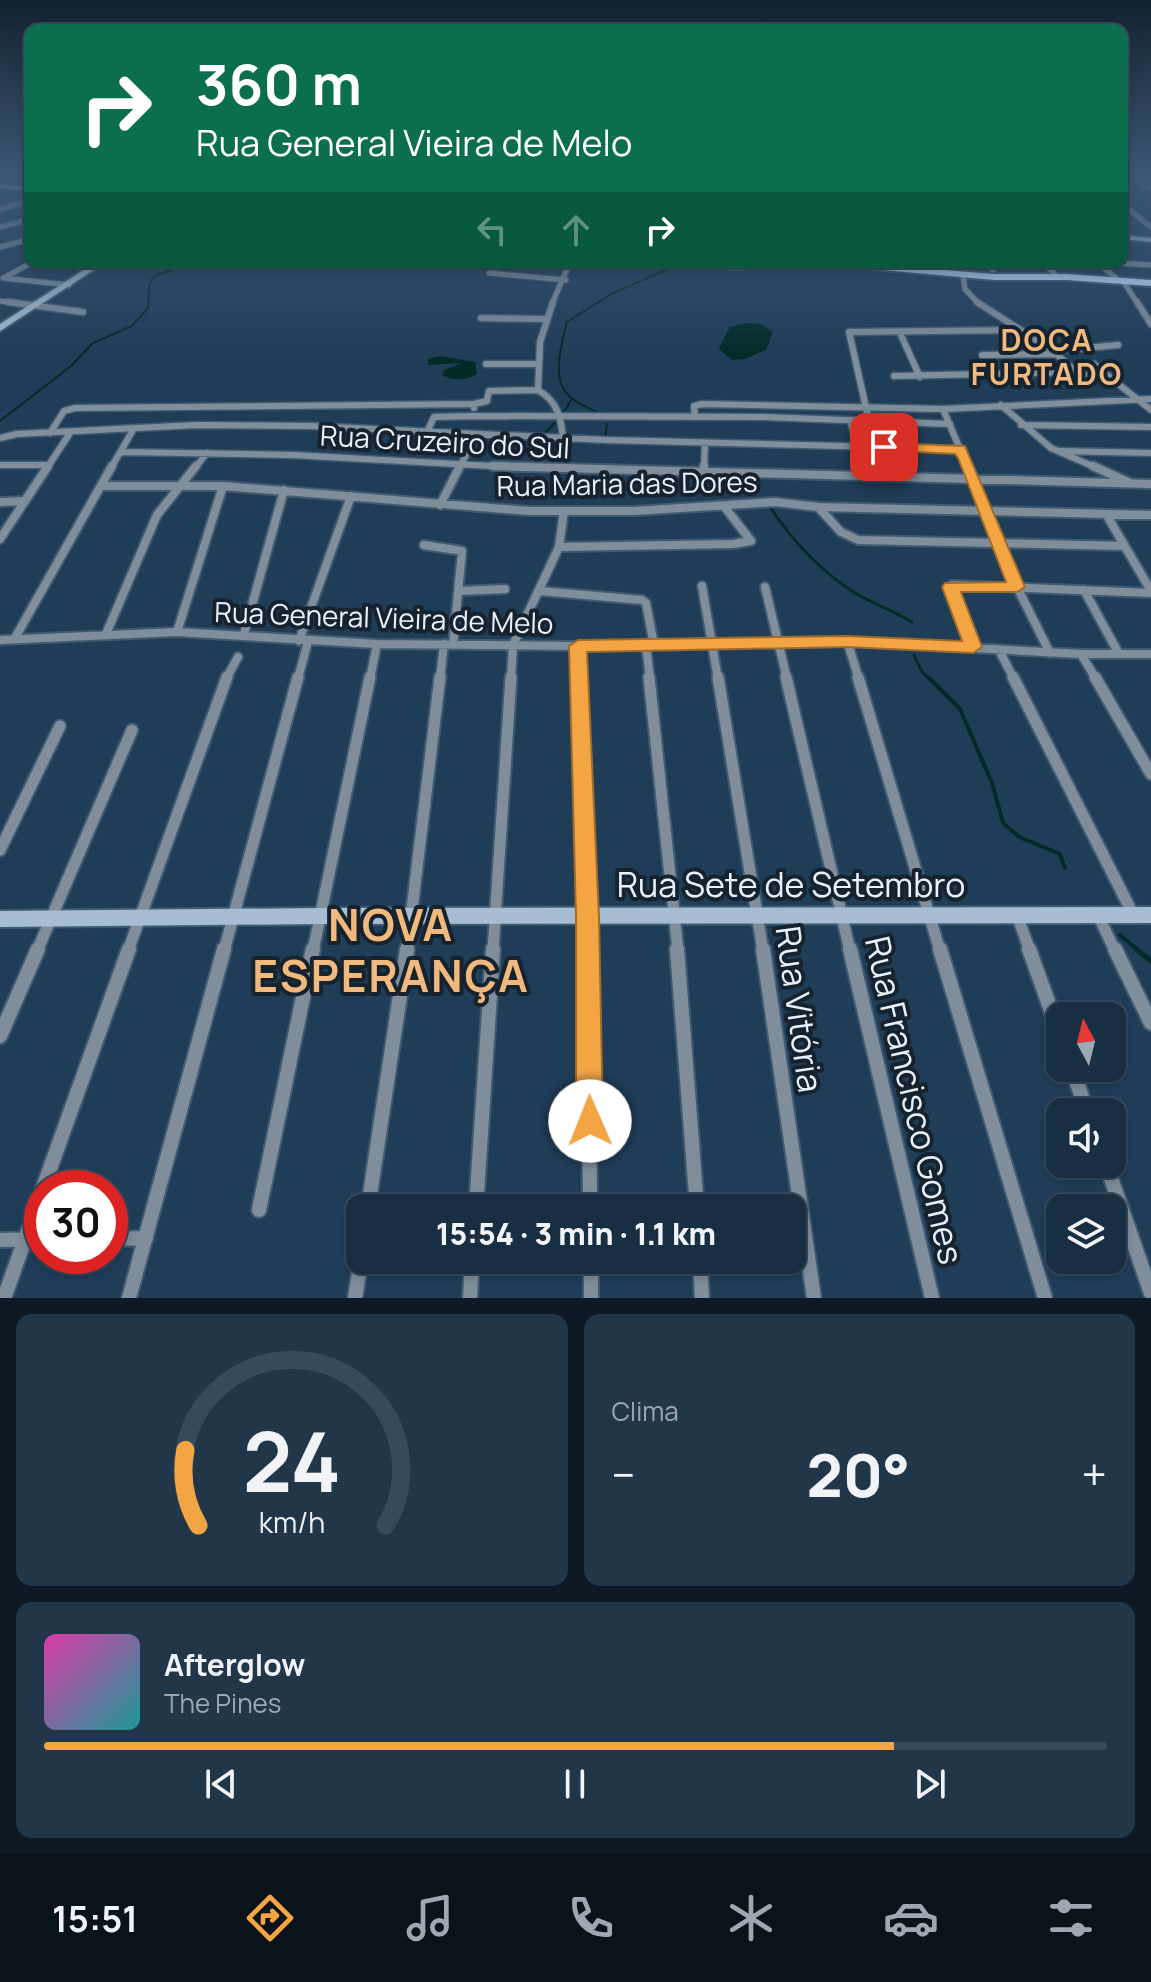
<!DOCTYPE html>
<html lang="pt">
<meta charset="utf-8">
<style>
:root{--surface:#182e42;--page:#213649;--text:#f1f3f6;--muted:#9fa8b2;--line:#364a5b;--accent:#f3a443}
body{margin:0;font-family:Manrope,sans-serif;background:var(--page);color:var(--text);height:100vh;display:flex;flex-direction:column;font-size:30px;white-space:nowrap}
*{box-sizing:border-box;margin:0}
p{font-size:26px;color:var(--muted)}
.icon{flex:none;width:44px;height:44px;fill:none;stroke:currentColor;stroke-width:2;stroke-linecap:round;stroke-linejoin:round}
.map{position:relative;height:1298px;overflow:hidden}
.sheet{display:flex;flex-direction:column;gap:16px;padding:16px;background:#0d1924;flex:1}
.sheet>*{flex:none}
.guide{position:absolute;left:24px;top:24px;width:1104px;height:244px;border-radius:16px;box-shadow:0 4px 12px #0003,0 0 0 2px var(--line);background:#0b6e4f;color:#fff;overflow:hidden}
.needle{width:52px;rotate:353deg}
.fabs{position:absolute;left:1046px;top:1002px;display:grid;gap:16px}
.fabs a{display:grid;place-items:center;width:80px;height:80px;border-radius:16px;background:var(--surface);box-shadow:0 4px 12px #0003,0 0 0 2px var(--line);font-size:40px}
.speed{position:absolute;left:24px;top:1170px;display:flex;gap:16px;font-size:40px;font-weight:700;text-align:center}
.speed>*{display:grid;place-content:center;width:104px;height:104px;border-radius:50%;background:var(--surface);box-shadow:0 4px 12px #0003,0 0 0 2px var(--line);line-height:1}
.speed .limit{border:12px solid #d22;background:#fff;color:#111}
.pin{position:absolute;display:grid;place-items:center;width:68px;height:68px;color:#fff;margin:-34px;border-radius:16px;box-shadow:0 4px 12px #0006}
.me{position:absolute;width:88px;margin:-44px;rotate:359deg;stroke-linejoin:round;filter:drop-shadow(0 0 6px #0008)}
.turn{display:flex;align-items:center;gap:28px;height:168px;padding:0 40px;font-size:36px}
.turn .icon{width:104px;height:104px;stroke-width:2.5}
.turn b{display:block;font-size:56px;line-height:68px}
.lanes{display:flex;align-items:center;height:76px;padding:0 40px;background:#0003;justify-content:center;gap:40px;direction:ltr}
.lanes .off{opacity:.35}
.big{font-size:60px;font-weight:800;line-height:1.1}
.sheet .card{flex:1;display:flex;flex-direction:column;justify-content:center;gap:12px;min-width:0;padding:0 28px;border-radius:16px;background:var(--page)}
.sheet .dial{align-items:center;gap:0}
.dial svg{height:208px;overflow:visible;fill:none;stroke:var(--line);stroke-width:7;stroke-linecap:round;text-anchor:middle}
.dial text{fill:var(--text);stroke:none}
.song{display:flex;align-items:center;gap:24px}
.cover{width:96px;height:96px;border-radius:12px;background:linear-gradient(135deg,hsl(320 70% 55%),hsl(180 70% 35%))}
.played{height:8px;border-radius:4px;background:linear-gradient(90deg,var(--accent) 80%,var(--line) 80%)}
.keys{display:flex;justify-content:space-around;direction:ltr}
.heat{display:flex;justify-content:space-between;align-items:center;font-size:44px;direction:ltr}
.sheet .tiles{flex:1;display:grid;gap:16px;grid-template-columns:1fr 1fr}
.card:last-child{grid-column:span 2}
.trip{position:absolute;left:346px;top:1194px;width:460px;height:80px;border-radius:16px;background:var(--surface);box-shadow:0 4px 12px #0003,0 0 0 2px var(--line);font-weight:800;line-height:80px;text-align:center}
.tab-bar{display:flex;height:128px;justify-content:space-around;align-items:center;background:#0a121a;color:var(--muted)}
.tab-bar .icon{width:56px;height:56px}
.tab-bar .current{color:var(--accent)}
.tab-bar b{font-size:36px;color:var(--text)}
.map>svg:first-child{display:block}
.water{fill:#022b28}
.lines{fill:none;stroke-linecap:round;stroke-linejoin:round}
.stream-far3{stroke:#022b28;stroke-width:2}
.stream-far2{stroke:#022b28;stroke-width:3}
.stream-far1{stroke:#022b28;stroke-width:4}
.stream{stroke:#022b28;stroke-width:5}
.street-far4-casing{stroke:#405a72;stroke-width:7}
.street-far3-casing{stroke:#405a72;stroke-width:9}
.street-far2-casing{stroke:#405a72;stroke-width:12}
.street-far1-casing{stroke:#405a72;stroke-width:15}
.street-casing{stroke:#405a72;stroke-width:18}
.secondary-casing{stroke:#405a72;stroke-width:4}
.primary-casing{stroke:#405a72;stroke-width:4}
.street-far4{stroke:#808e9c;stroke-width:5}
.street-far3{stroke:#808e9c;stroke-width:6}
.street-far2{stroke:#808e9c;stroke-width:8}
.street-far1{stroke:#808e9c;stroke-width:11}
.street{stroke:#808e9c;stroke-width:14}
.secondary{fill:#a7bdd3;fill-rule:evenodd}
.primary{fill:#c4e1fe;fill-rule:evenodd}
.route{fill:#f3a443;stroke:#9e6b2c;stroke-width:2}
.labels{text-anchor:middle;dominant-baseline:central;stroke-width:8;stroke-linejoin:round;paint-order:stroke}
.street-label{font-size:28px;fill:#e7f2fc;stroke:#16232f}
.far-district-label{font-size:30px;font-weight:bold;letter-spacing:2px;fill:#f1b97d;stroke:#16232f}
.near-street-label{font-size:34px;fill:#e7f2fc;stroke:#16232f}
.near-district-label{font-size:44px;font-weight:bold;letter-spacing:2px;fill:#f1b97d;stroke:#16232f}
</style>
<div class="map">
<svg width="1151" height="1298" viewBox="0 0 1151 1298">
<rect width="100%" height="100%" fill="#203d58"/>
<path class="water" d="M747,323l14,1 12,8 -7,18 -21,9 -13,1 -13,-11 1,-3 10,-19z
M440,356l35,6 2,12c-10,7 -25,7 -35,1l2,-5 18,-7 -34,2v-6z"/>
<g class="lines">
<path class="stream-far3" d="M563,414l8,-14
M602,416c-10,-8 -24,-11 -33,-20 -19,-18 -7,-52 -2,-74l46,-29 60,-26
M0,421l71,-55 22,-23 39,-17 16,-18 1,-22 4,-9 39,-15
M543,435l12,-12
M605,438l2,-14"/>
<path class="stream-far2" d="M771,508c21,33 51,64 84,85 19,11 39,18 57,29
M914,655l8,17 8,7"/>
<path class="stream-far1" d="M928,677l32,32 32,74 11,40 16,14 41,17 5,14
M1120,935l19,16"/>
<path class="stream" d="M1136,949l15,12"/>
<defs>
<path id="street-far4" d="M1132,175l19,13
M1122,204l29,23
M0,209l30,-8
M0,227l30,-8
M0,247l30,-8
M988,262l5,8
M1042,262l13,12
M1097,262l19,16
M1098,262l53,3
M489,273l77,7
M963,274l2,15 14,15
M5,277l28,-15
M3,278l66,7
M1123,281l15,23
M0,301l23,3
M552,304l18,-42"/>
<path id="street-far3" d="M8,302l75,10
M977,302l76,49 23,21 41,11 34,27
M1137,302l14,22
M481,318l66,1
M900,333l20,44
M1053,351l65,-6
M982,355l75,-1
M486,364h51
M1094,364l23,19
M894,376l182,-4
M538,390l2,-48 13,-40
M538,390c19,11 23,27 25,48
M1001,405l50,43 46,20
M474,408v-4l13,-3 2,-10 49,-1
M943,409l25,59
M695,417l-1,-11 8,-2 241,5 208,-10
M850,420l8,27
M869,421l-20,-89 172,-2
M1021,425l130,2
M427,432l7,-15 39,-1 291,1 186,7
M50,433l14,-22 11,-3 399,-4
M0,438l17,-4 180,-9 115,1 295,14 353,9
M1060,451l91,2
M121,452l171,3 236,13
M0,465h48
M47,468l23,-35
M111,468l22,-38
M195,468l12,-15
M459,468l18,-33
M704,468l1,-25"/>
<path id="street-far2" d="M493,466l658,18
M967,466l50,121 33,66
M1093,466l37,17
M704,472v-6
M104,486h119l306,25h105l141,-9 43,5 333,8
M0,502l25,-1
M440,505l20,-39
M818,507l23,25 17,8 266,6
M1106,514l45,77
M0,539l48,-73
M424,545l38,6 -9,94
M559,547l174,-3 18,-3 -27,-35
M702,586l16,93
M765,587l22,92
M1084,590l35,64
M459,591l46,-2
M540,591l102,9 4,3 8,42
M177,632l46,-146
M106,634l51,-119 39,-49
M244,634l40,-144
M15,638l97,-172
M0,640l177,-8 200,12 201,2 269,-5 234,13h70
M299,641l52,-145
M847,641l12,38
M646,645l4,34
M578,646l1,33
M973,647l-21,-62 199,8
M999,650l15,29
M1081,654l15,25
M226,679l12,-22
M298,679l10,-38
M370,679l7,-35
M440,679l4,-35
M511,679l2,-34 46,-98 5,-36"/>
<path id="street-far1" d="M579,677l9,274
M649,677l29,274
M718,677l45,274
M786,677l64,274
M858,677l82,274
M1013,677l121,239
M1095,677l56,97
M0,850l60,-124
M1017,915l13,36
M1098,915l17,36
M37,951l95,-221
M128,951l99,-274
M224,951l74,-274
M313,951l57,-274
M407,951l33,-274
M493,951l18,-274"/>
<path id="street" d="M588,949l2,259
M677,949l20,259
M763,949l51,349
M850,949l82,349
M940,949l105,349
M1029,949l31,86
M1115,949l36,74
M0,1036l38,-87
M1072,1068l15,44
M1106,1164l45,129
M43,1188l86,-239
M368,1208l39,-259
M476,1208l17,-259
M259,1210l54,-261
M110,1239l36,-1
M0,1240l42,-1
M591,1260v38
M700,1260l2,38
M4,1298l38,-106
M129,1298l95,-349
M355,1298l6,-38
M470,1298l2,-38"/>
<path id="secondary" d="M1122,235l29,3v4l-29,-3z
M96,262h10l-106,69v-7z
M1151,907v16l-829,1 -322,3v-16l322,-3z"/>
<path id="primary" d="M0,184l30,3v4l-30,-3z
M663,262l71,3 110,-3 150,12h73l84,6v6l-84,-6h-73l-155,-14 -105,3 -67,-5z"/>
</defs>
<use href="#street-far4" class="street-far4-casing"/>
<use href="#street-far3" class="street-far3-casing"/>
<use href="#street-far2" class="street-far2-casing"/>
<use href="#street-far1" class="street-far1-casing"/>
<use href="#street" class="street-casing"/>
<use href="#secondary" class="secondary-casing"/>
<use href="#primary" class="primary-casing"/>
<use href="#street-far4" class="street-far4"/>
<use href="#street-far3" class="street-far3"/>
<use href="#street-far2" class="street-far2"/>
<use href="#street-far1" class="street-far1"/>
<use href="#street" class="street"/>
<use href="#secondary" class="secondary"/>
<use href="#primary" class="primary"/>
</g>
<linearGradient id="sky" x2="0" y2="1"><stop stop-color="#122230"/><stop offset="0.49" stop-color="#3c5775"/><stop offset="1" stop-color="#3c5775" stop-opacity="0"/></linearGradient>
<rect width="1151" height="357" fill="url(#sky)"/>
<path class="route" d="M884,443l81,3 60,141 -8,5h-56l21,55 -9,6 -126,-6 -260,5 12,265 4,204 -4,9 -9,4 -10,-4 -4,-9v-204l-7,-271 9,-6 269,-4 115,5 -20,-54 3,-4 61,-1 -48,-124 -3,-4 -76,-4v-6z"/>
<g class="labels">
<g class="street-label">
<text transform="translate(445 441) rotate(3)">Rua Cruzeiro do Sul</text>
<text transform="translate(627 483) rotate(-1)">Rua Maria das Dores</text>
<text transform="translate(384 617) rotate(2)">Rua General Vieira de Melo</text>
</g>
<g class="far-district-label">
<text x="1047" y="339">DOCA<tspan x="1047" dy="34">FURTADO</tspan></text>
</g>
<g class="near-street-label">
<text x="791" y="884">Rua Sete de Setembro</text>
<text transform="translate(800 1009) rotate(82)">Rua Vitória</text>
<text transform="translate(915 1100) rotate(77)">Rua Francisco Gomes</text>
</g>
<g class="near-district-label">
<text x="391" y="924">NOVA<tspan x="391" dy="51">ESPERANÇA</tspan></text>
</g>
</g>
</svg>
<div class="fabs">
<a><svg class="needle" viewBox="-14 -14 28 28"><path d="M0-13l5 13h-10z" fill="#e53935"/><path d="M0 13l5-13h-10z" fill="#9fa8b2"/></svg></a>
<a><svg class="icon" aria-label="sound" viewBox="0 0 24 24"><path d="M4 9h4l5-4v14l-5-4H4zM17 9q2 3 0 6"/></svg></a>
<a><svg class="icon" aria-label="layers" viewBox="0 0 24 24"><path d="M12 4l9 5-9 5-9-5zM3 14l9 5 9-5"/></svg></a>
</div>
<div class="speed"><div class="limit">30</div></div>
<div class="pin" style="left:884px;top:447px;background:#d93025"><svg class="icon" aria-label="arrive" viewBox="0 0 24 24"><path d="M6 21V4h12l-3 4 3 4H6"/></svg></div>
<svg class="me" style="left:590px;top:1121px" viewBox="-20 -20 40 40"><circle r="19" fill="#fff"/><path d="M0-13L10 11 0 6-10 11z" fill="#f3a443"/></svg>
<div class="trip">15:54 · 3 min · 1.1 km</div>
<div class="guide">
<div class="turn"><svg class="icon" aria-label="right" viewBox="0 0 24 24"><path d="M7 20v-9h11M14 6l5 5-5 5"/></svg><div><b>360 m</b>Rua General Vieira de Melo</div></div>
<div class="lanes"><svg class="icon off" aria-label="left" viewBox="0 0 24 24"><path d="M17 20v-9H6M10 6l-5 5 5 5"/></svg><svg class="icon off" aria-label="ahead" viewBox="0 0 24 24"><path d="M12 20V5M6 11l6-6 6 6"/></svg><svg class="icon" aria-label="right" viewBox="0 0 24 24"><path d="M7 20v-9h11M14 6l5 5-5 5"/></svg></div>
</div>
</div>
<section class="sheet">
<div class="tiles">
<div class="card dial"><svg viewBox="0 0 100 80">
<path d="M14 69A42 42 0 1 1 86 69"/>
<path d="M14 69A42 42 0 0 1 9 40" stroke="#f3a443"/>
<text x="50" y="56" font-size="32" font-weight="700">24</text>
<text x="50" y="72" font-size="11">km/h</text>
</svg></div>
<div class="card"><p>Clima</p>
<div class="heat"><a>−</a><b class="big">20°</b><a>+</a></div>
</div>
<div class="card">
<div class="song"><i class="cover"></i><div><b>Afterglow</b><p>The Pines</p></div></div>
<div class="played"></div>
<div class="keys"><svg class="icon" aria-label="previous" viewBox="0 0 24 24"><path d="M18 5L8 12l10 7zM5 5v14"/></svg><svg class="icon" aria-label="pause" viewBox="0 0 24 24"><path d="M8 5v14M16 5v14"/></svg><svg class="icon" aria-label="next" viewBox="0 0 24 24"><path d="M6 5l10 7-10 7zM19 5v14"/></svg></div>
</div>
</div>
</section>
<nav class="tab-bar">
<b>15:51</b>
<svg class="icon current" aria-label="directions" viewBox="0 0 24 24"><path d="M12 3l9 9-9 9-9-9zM9 14v-3h6M13 9l2 2-2 2"/></svg>
<svg class="icon" aria-label="music" viewBox="0 0 24 24"><path d="M9 18V5l10-2v13"/><circle cx="6" cy="18" r="3"/><circle cx="16" cy="16" r="3"/></svg>
<svg class="icon" aria-label="phone" viewBox="0 0 24 24"><path d="M5 4h4l2 5-3 2q2 4 5 5l2-3 5 2v4C11 20 4 13 5 4z"/></svg>
<svg class="icon" aria-label="climate" viewBox="0 0 24 24"><path d="M12 3v18M4 7l16 10M4 17L20 7"/></svg>
<svg class="icon" aria-label="car" viewBox="0 0 24 24"><path d="M5 17H2v-5l4-1 3-4h7l3 4 3 1v5h-3M9 17h6M6 11h13"/><circle cx="7" cy="17" r="2"/><circle cx="17" cy="17" r="2"/></svg>
<svg class="icon" aria-label="filters" viewBox="0 0 24 24"><path d="M4 7h16M4 17h16"/><circle cx="9" cy="7" r="2"/><circle cx="15" cy="17" r="2"/></svg>
</nav>
